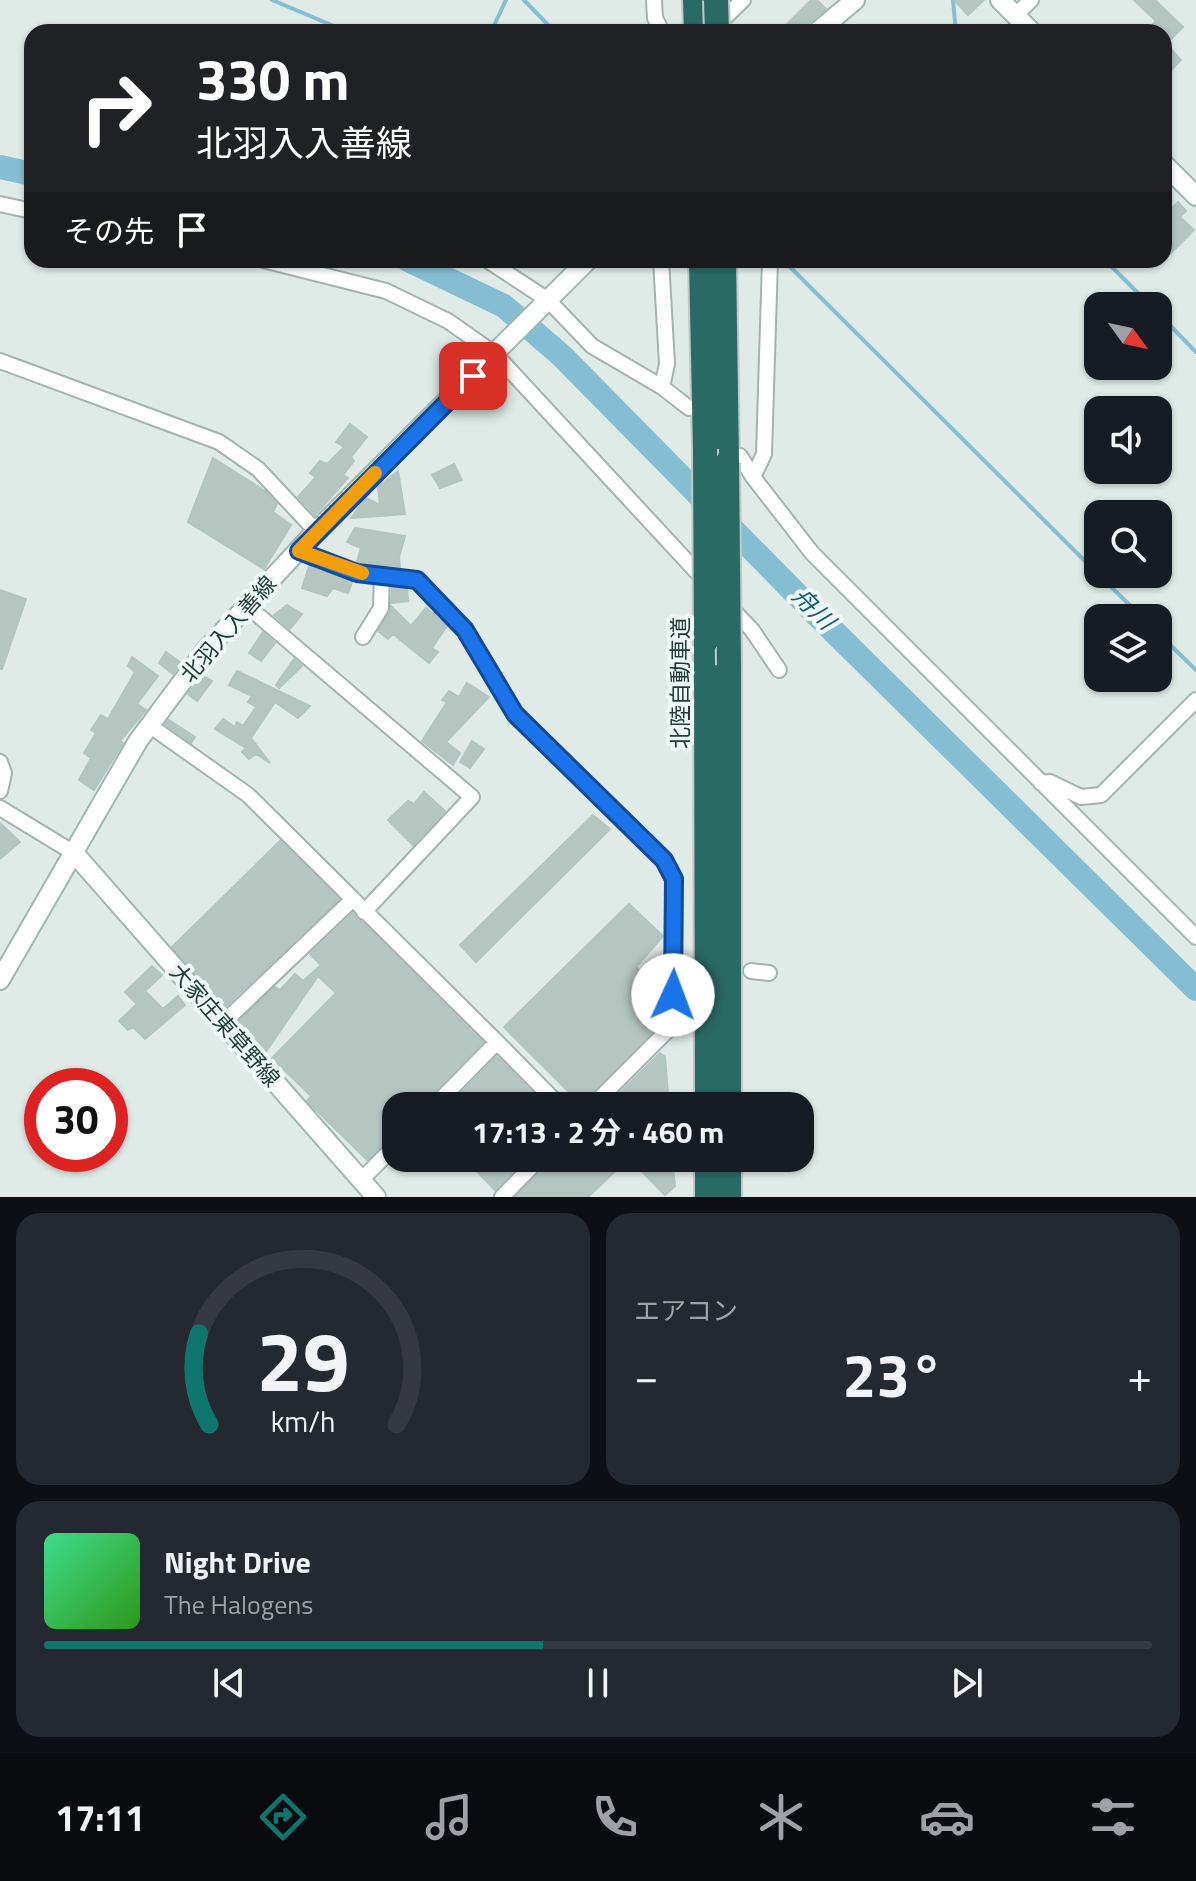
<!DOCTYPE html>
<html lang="ja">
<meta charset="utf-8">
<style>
:root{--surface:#171b24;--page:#242831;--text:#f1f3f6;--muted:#9ea1a6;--line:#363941;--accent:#0f766e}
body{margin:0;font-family:"Titillium Web","Noto Sans JP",sans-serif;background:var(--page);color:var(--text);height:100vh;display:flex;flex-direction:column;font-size:30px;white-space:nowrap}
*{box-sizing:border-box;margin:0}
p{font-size:26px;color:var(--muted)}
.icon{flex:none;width:44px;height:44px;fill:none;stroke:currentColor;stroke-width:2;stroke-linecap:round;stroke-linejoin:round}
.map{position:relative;height:1197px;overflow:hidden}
.side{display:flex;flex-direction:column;gap:16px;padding:16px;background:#0d0f14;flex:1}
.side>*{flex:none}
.top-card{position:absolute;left:24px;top:24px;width:1148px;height:244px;border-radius:24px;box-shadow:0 2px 6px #0004;background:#202124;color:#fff;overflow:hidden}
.needle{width:52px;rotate:123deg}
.controls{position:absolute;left:1084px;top:292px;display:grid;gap:16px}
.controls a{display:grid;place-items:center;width:88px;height:88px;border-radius:16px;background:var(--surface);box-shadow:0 2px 6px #0004;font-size:40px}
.speed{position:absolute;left:24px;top:1068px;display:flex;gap:16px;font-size:40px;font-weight:700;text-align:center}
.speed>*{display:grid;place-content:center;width:104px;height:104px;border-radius:50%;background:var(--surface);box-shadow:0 2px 6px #0004;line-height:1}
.speed .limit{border:12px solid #d22;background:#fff;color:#111}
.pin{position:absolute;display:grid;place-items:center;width:68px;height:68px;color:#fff;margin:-34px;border-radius:16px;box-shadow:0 4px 12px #0006}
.me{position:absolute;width:88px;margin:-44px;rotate:2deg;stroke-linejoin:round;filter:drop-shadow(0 0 6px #0008)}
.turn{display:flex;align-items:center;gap:28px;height:168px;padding:0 40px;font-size:36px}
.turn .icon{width:104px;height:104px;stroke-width:2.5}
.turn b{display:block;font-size:56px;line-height:68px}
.then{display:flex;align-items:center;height:76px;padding:0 40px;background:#0003;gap:16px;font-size:30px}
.big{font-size:60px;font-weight:700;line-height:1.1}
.side .card{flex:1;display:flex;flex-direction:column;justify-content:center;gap:12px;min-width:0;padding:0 28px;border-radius:24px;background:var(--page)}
.side .dial{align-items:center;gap:0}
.dial svg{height:208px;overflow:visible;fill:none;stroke:var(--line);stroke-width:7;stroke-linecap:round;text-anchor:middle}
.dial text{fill:var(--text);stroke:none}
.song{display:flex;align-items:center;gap:24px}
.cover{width:96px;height:96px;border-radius:12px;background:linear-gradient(135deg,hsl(150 70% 55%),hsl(110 70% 35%))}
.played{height:8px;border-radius:4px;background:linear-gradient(90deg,var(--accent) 45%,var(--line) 45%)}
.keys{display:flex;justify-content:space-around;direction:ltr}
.heat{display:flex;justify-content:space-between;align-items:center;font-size:44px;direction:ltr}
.side .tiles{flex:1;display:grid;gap:16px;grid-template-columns:1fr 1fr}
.card:last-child{grid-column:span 2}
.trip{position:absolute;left:382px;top:1092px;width:432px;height:80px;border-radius:24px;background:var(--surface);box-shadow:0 2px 6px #0004;font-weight:700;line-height:80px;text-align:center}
.menu{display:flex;height:128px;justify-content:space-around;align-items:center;background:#090b0e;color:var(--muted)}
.menu .icon{width:56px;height:56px}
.menu .current{color:var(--accent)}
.menu b{font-size:36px;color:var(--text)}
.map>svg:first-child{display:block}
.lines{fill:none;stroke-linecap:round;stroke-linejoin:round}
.stream{stroke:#85bed3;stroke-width:4}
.river{stroke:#85bed3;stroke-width:24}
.building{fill:#b5c6c1;stroke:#b2c5c0;stroke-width:2}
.minor-tunnel{stroke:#bac8c5;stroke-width:14;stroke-dasharray:14 7;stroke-linecap:butt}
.minor-casing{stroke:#a3b3b0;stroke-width:18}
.secondary-casing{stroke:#9eb8b1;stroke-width:22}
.motorway-casing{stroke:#c1c8c7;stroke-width:28}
.minor{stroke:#fff;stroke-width:14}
.secondary{stroke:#fff;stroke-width:18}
.motorway{stroke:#2a6a64;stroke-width:24}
.motorway-bridge-casing{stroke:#c1c8c7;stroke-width:28;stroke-linecap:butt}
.motorway-bridge{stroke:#2a6a64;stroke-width:24}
.route-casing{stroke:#114b97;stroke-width:20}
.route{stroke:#1a73e8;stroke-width:14}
.slow{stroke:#f59e0b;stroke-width:14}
.labels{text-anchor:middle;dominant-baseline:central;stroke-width:8;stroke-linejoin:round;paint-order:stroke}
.street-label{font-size:22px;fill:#203c38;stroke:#f0f8f5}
.water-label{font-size:24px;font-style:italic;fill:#185e7a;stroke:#f0f8f5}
</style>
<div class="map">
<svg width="1196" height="1197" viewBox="0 0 1196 1197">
<rect width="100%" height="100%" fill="#e0ebe8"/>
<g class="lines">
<path class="stream" d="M272,0l76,32
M524,0l31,32
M953,0l3,32
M491,32l15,-32
M783,260l315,314
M1105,260l46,46
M1158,313l38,39
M1098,574l45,44
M1158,633l38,37"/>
<path class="river" d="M0,167l32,7
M408,260l96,46 58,50 250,254 384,379"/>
</g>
<path class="building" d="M811,0h6l9,9 -17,14 -4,9h-16l-5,-5z
M954,0h30l-16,15z
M1134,0h21l28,27 -17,17 15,16 -11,11 -6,-6v-33h-19l11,-11z
M1178,202l8,9 -6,6 14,13 -30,30v-44z
M350,424l17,13 -16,20 3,4 -11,14 5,3 -33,37 -17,-18 18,-20 -6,-4 10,-12 7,3 17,-17 -8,-5z
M213,458l52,33 12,13 -4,8 18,13 -27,44 -76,-47z
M454,464l8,16 -22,8 -8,-13z
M398,471l7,43 -54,4 15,-20 14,7 -2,-18z
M355,528l50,8 -6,21 1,11 -43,-6 4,-14 -14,-6z
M309,566l43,16 -4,11 -15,-5 -6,8 -25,-8z
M392,587l15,2 1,12 -17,2z
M0,590l26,9 -24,70h-2z
M287,605l15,9 -12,15 -16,-14z
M391,606l20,20 15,-18 21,18 -15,22 6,4 -9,11 -36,-29 -5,5 -10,-8z
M263,632l12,11 -14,18 -12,-8z
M166,652l15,11 -8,11 -14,-11z
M132,657l26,19 -21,28 9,6 -26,31 3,2 -29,47 -15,-10 12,-22 -7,-5 12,-20 -5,-3 10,-15 7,4 27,-47 -7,-6z
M294,659l8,7 -23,22 -3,-3z
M237,671l73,35 -12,12 -23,-16 -24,36 19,25 -14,-9 -7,5 -7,-7 4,-4 -31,-19 8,-10 12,8 2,-5 6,4 13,-19 -8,-5 4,-6 -23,-11z
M202,675l10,6 -15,20 -9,-7z
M467,683l22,14 -43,45 14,11 -7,12 -31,-24 25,-39 -5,-2 7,-9 10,6z
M169,720l26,17 -4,6 -26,-19z
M472,741l12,8 -14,19 -10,-6z
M424,792l21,19 -32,34 -25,-25 20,-19 6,3z
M593,815l17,14 -134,133 -16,-17z
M0,823l20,19 -20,17z
M280,841l59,58 -114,108 -53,-60z
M629,904l34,32 -27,31 26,24v11l-6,10 6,10 -80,83 -78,-78z
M353,913l130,129 -56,57 -3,7h-28v29l-29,25 -54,-53 -6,-6 4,-5 -39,-38 64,-65 -18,-17 -53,77 -27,-31 37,-35 5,3 15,-16 8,7 18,-16 -11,-11z
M152,966l10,9 -17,16 18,18 15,-13 7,9 -40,34 -12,-12 -5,3 -9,-9 18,-17 -12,-12z
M660,1053l5,4 4,49h-63z
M497,1056l49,50h-98z
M464,1158h62l-31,32z
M550,1158h122l3,28 -10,9 -36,-37 -41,39h-72z"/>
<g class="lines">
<path class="minor-tunnel" d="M684,963l67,8"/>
<defs>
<path id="minor" d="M654,0l1,18 7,14
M1015,16l16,-16
M717,25l26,-25
M0,204l32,7
M263,260l123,31 62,30 47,33 211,228
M487,260l61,40 44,46 70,41 27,21
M661,260l6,104 -5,23
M0,361l219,81 39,27 58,62
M740,456l13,21 11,-23 6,-194
M753,477l59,76 384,384
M299,551l58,22 60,7 48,50 50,84 149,146 10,19 -2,147 -80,80
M246,605l226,192 -108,115
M729,606l23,24 27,40
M363,637l18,-29 1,-33
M149,725l99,70 249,247
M0,762l4,11 -4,18
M1041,783l9,-1 31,15 20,-2 95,-95
M0,808l74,45
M751,971l18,2
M223,1023l129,-123
M434,1106l63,-64 63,64
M361,1180l35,-35
M502,1197l38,-39"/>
<path id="secondary" d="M1000,0l32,32
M817,32l38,-32
M1164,164l32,32
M74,853l302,344
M0,980l138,-239 67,-90 111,-120 272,-271"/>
<path id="motorway" d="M695,0l1,32
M701,260l4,189
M724,260l3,203
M706,641l1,465
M729,665v441
M729,1158v39
M707,1197v-39"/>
</defs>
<use href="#minor" class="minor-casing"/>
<use href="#secondary" class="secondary-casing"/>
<use href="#motorway" class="motorway-casing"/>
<use href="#minor" class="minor"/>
<use href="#secondary" class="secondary"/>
<use href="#motorway" class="motorway"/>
<defs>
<path id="motorway-bridge" d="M716,0l1,32
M705,449l1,192
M727,463l2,202"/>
</defs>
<use href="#motorway-bridge" class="motorway-bridge-casing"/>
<use href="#motorway-bridge" class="motorway-bridge"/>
</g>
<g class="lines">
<defs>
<path id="route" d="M473,376l-174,175 58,22 60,7 48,50 50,84 149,146 10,19 -1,116"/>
</defs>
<use href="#route" class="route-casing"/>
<use href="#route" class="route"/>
<path class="slow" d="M362,573l-63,-22 76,-78"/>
</g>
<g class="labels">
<g class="street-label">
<text transform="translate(228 629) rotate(-49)">北羽入入善線</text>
<text transform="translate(680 683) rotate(-90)">北陸自動車道</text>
<text transform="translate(225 1025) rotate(49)">大家庄東草野線</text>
</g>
<g class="water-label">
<text transform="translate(814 608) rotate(45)">舟川</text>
</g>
</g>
</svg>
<div class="controls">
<a><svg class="needle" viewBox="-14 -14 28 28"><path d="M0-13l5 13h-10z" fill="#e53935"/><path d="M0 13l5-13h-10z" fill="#9ea1a6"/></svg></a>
<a><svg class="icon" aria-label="sound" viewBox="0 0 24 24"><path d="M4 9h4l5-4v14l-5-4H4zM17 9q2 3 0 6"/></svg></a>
<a><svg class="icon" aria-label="search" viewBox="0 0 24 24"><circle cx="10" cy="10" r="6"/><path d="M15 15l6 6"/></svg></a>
<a><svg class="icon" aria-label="layers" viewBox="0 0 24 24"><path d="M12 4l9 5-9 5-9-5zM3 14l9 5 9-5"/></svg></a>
</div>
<div class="speed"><div class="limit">30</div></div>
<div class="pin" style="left:473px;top:376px;background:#d93025"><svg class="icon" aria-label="arrive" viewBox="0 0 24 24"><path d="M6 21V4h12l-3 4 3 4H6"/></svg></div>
<svg class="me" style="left:673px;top:995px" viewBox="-20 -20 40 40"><circle r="19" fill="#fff"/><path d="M0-13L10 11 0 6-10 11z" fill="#1a73e8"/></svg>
<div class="trip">17:13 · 2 分 · 460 m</div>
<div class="top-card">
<div class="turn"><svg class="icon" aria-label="right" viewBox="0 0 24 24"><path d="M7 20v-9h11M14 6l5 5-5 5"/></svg><div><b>330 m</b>北羽入入善線</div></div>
<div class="then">その先<svg class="icon" aria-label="arrive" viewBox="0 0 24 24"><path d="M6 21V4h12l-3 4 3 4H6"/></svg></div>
</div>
</div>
<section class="side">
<div class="tiles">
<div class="card dial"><svg viewBox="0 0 100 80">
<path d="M14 69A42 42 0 1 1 86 69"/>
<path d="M14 69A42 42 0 0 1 10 34" stroke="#0f766e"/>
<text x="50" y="56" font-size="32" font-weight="700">29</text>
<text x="50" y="72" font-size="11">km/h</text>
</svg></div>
<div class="card"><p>エアコン</p>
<div class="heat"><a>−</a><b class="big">23°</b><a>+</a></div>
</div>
<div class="card">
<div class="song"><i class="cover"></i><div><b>Night Drive</b><p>The Halogens</p></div></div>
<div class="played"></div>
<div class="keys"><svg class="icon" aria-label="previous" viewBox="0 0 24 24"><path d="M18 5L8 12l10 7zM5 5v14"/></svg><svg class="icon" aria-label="pause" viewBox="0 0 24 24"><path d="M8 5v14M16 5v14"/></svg><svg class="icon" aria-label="next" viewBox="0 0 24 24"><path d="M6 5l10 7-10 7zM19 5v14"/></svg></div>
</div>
</div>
</section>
<nav class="menu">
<b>17:11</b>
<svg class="icon current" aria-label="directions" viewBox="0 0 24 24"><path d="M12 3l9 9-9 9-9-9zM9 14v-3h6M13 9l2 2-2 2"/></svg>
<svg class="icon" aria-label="music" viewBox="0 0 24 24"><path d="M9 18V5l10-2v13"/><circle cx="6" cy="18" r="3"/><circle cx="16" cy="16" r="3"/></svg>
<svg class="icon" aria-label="phone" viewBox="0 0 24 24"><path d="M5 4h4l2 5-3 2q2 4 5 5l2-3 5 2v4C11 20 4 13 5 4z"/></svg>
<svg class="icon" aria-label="climate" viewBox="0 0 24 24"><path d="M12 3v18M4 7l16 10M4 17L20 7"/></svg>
<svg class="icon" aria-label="car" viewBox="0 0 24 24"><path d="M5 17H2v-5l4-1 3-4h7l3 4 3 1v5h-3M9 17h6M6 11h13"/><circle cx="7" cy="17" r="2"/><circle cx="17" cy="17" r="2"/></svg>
<svg class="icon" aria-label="filters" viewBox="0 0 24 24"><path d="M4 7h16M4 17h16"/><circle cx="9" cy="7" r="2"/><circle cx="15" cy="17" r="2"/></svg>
</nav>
